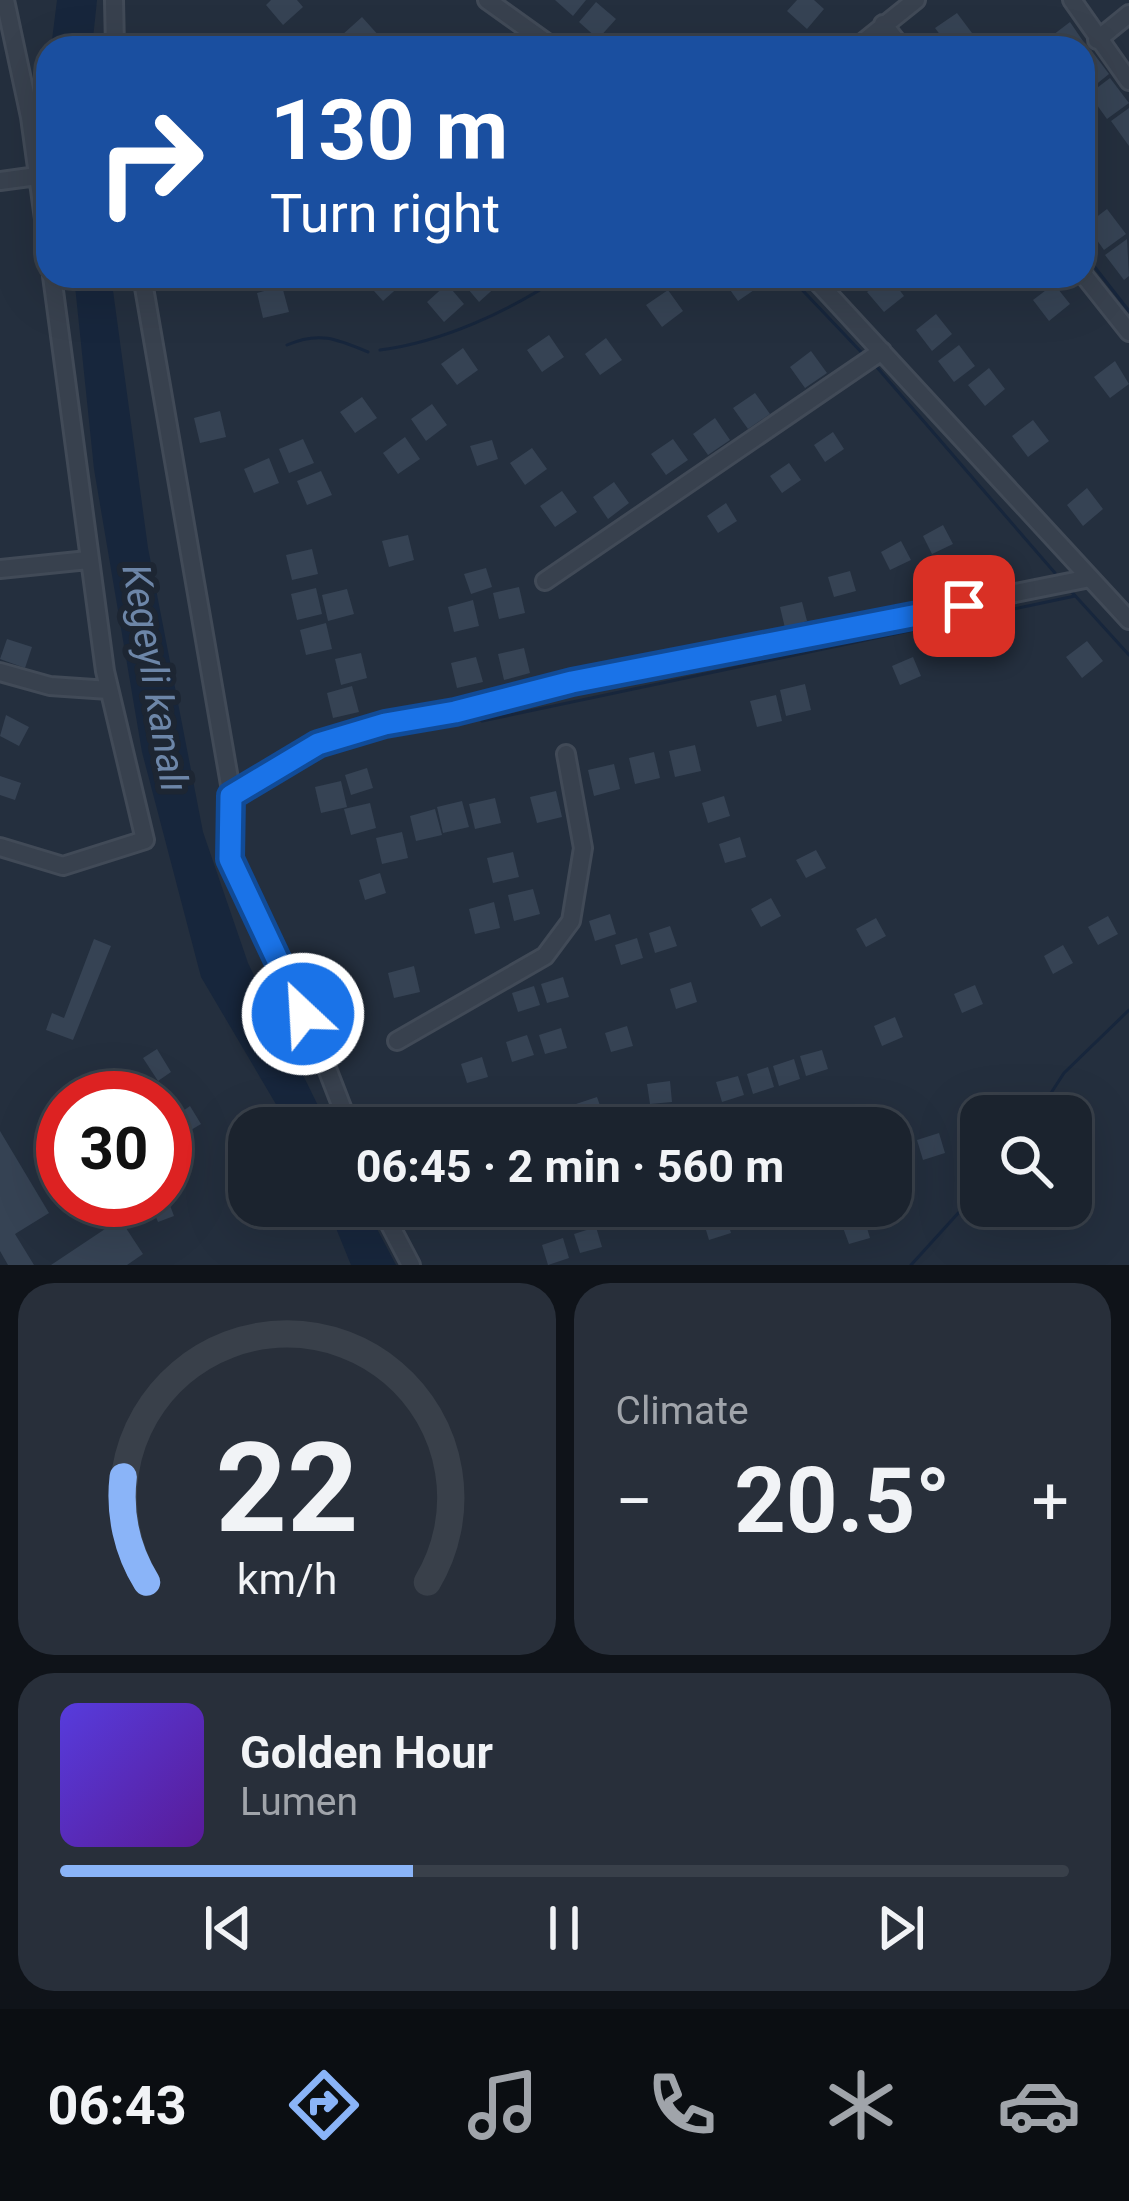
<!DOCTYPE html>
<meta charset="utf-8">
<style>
:root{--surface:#1b232e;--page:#282f3a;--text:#f1f3f6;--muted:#a0a4aa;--line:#39404a;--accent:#8ab4f8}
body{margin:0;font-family:Roboto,sans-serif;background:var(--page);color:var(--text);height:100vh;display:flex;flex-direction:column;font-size:45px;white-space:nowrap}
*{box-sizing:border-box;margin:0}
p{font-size:39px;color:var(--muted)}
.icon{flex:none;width:66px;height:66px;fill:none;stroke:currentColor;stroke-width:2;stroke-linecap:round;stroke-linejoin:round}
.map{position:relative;height:1265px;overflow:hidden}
.sheet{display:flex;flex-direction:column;gap:18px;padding:18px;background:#0f1319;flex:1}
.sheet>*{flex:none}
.hud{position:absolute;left:36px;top:36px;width:1059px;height:252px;border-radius:36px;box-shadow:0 12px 48px #0002,0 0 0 3px var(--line);background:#1a4fa0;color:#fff;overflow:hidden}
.buttons{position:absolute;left:960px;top:1095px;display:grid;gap:24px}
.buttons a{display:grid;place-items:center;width:132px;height:132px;border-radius:24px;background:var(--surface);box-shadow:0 12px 48px #0002,0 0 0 3px var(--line);font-size:60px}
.speed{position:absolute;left:36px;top:1071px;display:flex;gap:24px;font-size:60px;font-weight:700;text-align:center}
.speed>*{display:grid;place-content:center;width:156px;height:156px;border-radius:50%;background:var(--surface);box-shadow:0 12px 48px #0002,0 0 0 3px var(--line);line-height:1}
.speed .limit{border:18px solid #d22;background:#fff;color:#111}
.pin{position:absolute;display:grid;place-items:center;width:102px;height:102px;color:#fff;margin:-51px;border-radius:24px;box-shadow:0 6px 18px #0006}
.me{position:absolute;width:132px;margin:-66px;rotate:335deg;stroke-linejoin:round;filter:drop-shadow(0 0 9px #0008)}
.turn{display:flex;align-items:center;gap:42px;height:252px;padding:0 36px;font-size:54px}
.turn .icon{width:156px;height:156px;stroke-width:2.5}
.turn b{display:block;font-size:84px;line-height:102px}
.big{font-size:90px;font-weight:700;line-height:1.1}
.sheet .widget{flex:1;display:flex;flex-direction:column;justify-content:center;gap:18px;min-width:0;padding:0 42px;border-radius:36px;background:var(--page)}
.sheet .dial{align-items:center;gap:0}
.dial svg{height:312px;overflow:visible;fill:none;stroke:var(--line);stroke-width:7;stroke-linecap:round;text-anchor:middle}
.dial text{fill:var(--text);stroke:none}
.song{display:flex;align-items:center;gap:36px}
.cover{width:144px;height:144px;border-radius:18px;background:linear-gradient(135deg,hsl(250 70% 55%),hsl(270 70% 35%))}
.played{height:12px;border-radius:6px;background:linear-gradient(90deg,var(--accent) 35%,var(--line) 35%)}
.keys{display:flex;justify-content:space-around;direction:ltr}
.heat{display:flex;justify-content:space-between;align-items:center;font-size:66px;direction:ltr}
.sheet .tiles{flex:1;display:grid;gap:18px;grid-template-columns:1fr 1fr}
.widget:last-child{grid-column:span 2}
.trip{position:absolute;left:228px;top:1107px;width:684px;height:120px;border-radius:36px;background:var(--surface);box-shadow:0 12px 48px #0002,0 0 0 3px var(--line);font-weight:700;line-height:120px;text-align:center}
.menu{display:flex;height:192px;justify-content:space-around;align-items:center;background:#0b0e12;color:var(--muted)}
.menu .icon{width:84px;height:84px}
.menu .selected{color:var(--accent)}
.menu b{font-size:54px;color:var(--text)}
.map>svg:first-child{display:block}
.water{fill:#17263c}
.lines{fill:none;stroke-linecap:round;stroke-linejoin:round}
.stream{stroke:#17263c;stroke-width:3}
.building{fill:#364354}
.minor-casing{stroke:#414a57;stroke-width:22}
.minor{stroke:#38414e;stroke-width:16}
.route-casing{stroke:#114b97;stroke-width:30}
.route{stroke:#1a73e8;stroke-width:21}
.labels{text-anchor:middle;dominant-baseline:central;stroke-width:12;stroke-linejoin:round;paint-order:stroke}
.water-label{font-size:39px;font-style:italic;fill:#6d86a8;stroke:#1d2633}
</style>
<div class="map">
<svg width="1129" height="1265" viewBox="0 0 1129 1265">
<rect width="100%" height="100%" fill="#242f3e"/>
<path class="water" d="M57,0h40l-5,48h-41z
M74,276h37l37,272 55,284 45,131 81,165h-39l-89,-151 -59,-225 -48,-283z
M327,1206h38l31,59h-45z"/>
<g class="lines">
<path class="stream" d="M1083,252l46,59
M789,276l75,79
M287,345c32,-14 50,-6 81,7
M380,350c63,-8 129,-39 182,-74
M875,365l180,208
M1070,590l59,65
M482,721l593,-125
M1036,1116l28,-43 65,-63
M911,1265l70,-77"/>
</g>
<path class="building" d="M271,0h26l6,7 -20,18 -17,-20z
M555,0h31l-13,16z
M797,0h17l10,9 -17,20 -20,-18z
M596,2l20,17 -18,20 -19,-17z
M957,13l18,24 -14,11h-11l-15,-20z
M362,17l18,20 -13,11h-13l-12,-13z
M1070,22l13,19 6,7h-33l-7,-10z
M1091,50l18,24 -21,17 -5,-7v-28z
M1110,78l19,25 -22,16 -18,-25z
M1129,108v38l-18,-25z
M1107,209l19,25 -22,16 -18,-25z
M1127,239l2,37 -5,4 -19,-25z
M371,276h25l7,7 -20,18 -18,-20z
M469,276h23l7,8 -20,18 -17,-20z
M728,276h25l7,10 -22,15 -15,-21z
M889,276l15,20 -20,16 -17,-20z
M447,284l17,20 -20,18 -17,-20z
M1054,284l16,20 -21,17 -16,-21z
M282,286l7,26 -26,6 -6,-25z
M668,290l15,21 -21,16 -16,-22z
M936,314l16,20 -20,17 -16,-21z
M549,335l15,22 -22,15 -15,-22z
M606,338l16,22 -22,15 -15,-21z
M959,345l16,21 -21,16 -16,-21z
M463,348l15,22 -21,15 -16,-21z
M811,351l16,22 -22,15 -15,-21z
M1115,361l14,23 -19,14 -16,-21z
M989,368l16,21 -20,17 -17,-21z
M755,393l15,21 -22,15 -15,-21z
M362,397l15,21 -22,15 -15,-21z
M432,404l15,21 -21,16 -15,-22z
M220,411l6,26 -26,6 -6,-25z
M715,418l15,22 -22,15 -15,-21z
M1033,420l16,21 -21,16 -16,-21z
M833,432l11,17 -19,13 -11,-17z
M405,437l15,22 -22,15 -15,-21z
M303,439l11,24 -25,10 -10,-24z
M673,439l15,21 -22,15 -15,-21z
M492,440l6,19 -21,7 -7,-20z
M532,448l15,21 -22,16 -15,-22z
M269,458l10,25 -25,10 -10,-24z
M789,463l12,17 -19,13 -12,-17z
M321,471l11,24 -25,10 -10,-24z
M614,482l15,21 -21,16 -15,-22z
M1087,488l16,21 -20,17 -16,-21z
M562,491l15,21 -22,15 -15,-21z
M726,503l11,18 -19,12 -11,-17z
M943,525l10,19 -21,10 -9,-18z
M408,535l6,25 -25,7 -7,-26z
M901,541l10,19 -21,10 -9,-18z
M312,549l6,25 -26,6 -6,-25z
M486,568l6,19 -21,7 -7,-20z
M850,571l6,20 -22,6 -6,-20z
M519,587l6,26 -26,6 -6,-26z
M316,588l6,26 -25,6 -6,-26z
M347,589l7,25 -26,7 -6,-26z
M473,600l6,26 -25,6 -6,-25z
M802,602l5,19 -22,7 -5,-21z
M326,623l6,26 -26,6 -6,-25z
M7,639l25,8 -7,21 -25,-9z
M1087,641l16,20 -21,17 -16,-21z
M524,648l6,25 -26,7 -6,-26z
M361,653l6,25 -26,7 -6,-26z
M476,657l7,25 -26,6 -6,-25z
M913,657l8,19 -21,9 -8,-19z
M805,684l6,26 -25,6 -6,-26z
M352,686l7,26 -26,6 -6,-25z
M776,695l6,26 -25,6 -7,-26z
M6,715l23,12 -10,19 -19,-10z
M695,745l6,26 -26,6 -6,-26z
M654,752l6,26 -25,6 -6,-26z
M614,764l6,25 -26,7 -6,-26z
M367,768l6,20 -22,7 -6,-20z
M0,776l21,7 -6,17 -15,-5z
M341,781l6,26 -26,6 -6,-26z
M556,791l6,26 -25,6 -7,-26z
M724,796l6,20 -22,7 -6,-20z
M495,798l6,25 -26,6 -6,-25z
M462,801l7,26 -26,6 -6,-26z
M370,803l6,25 -25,7 -7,-26z
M435,809l7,26 -26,6 -6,-25z
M402,832l6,26 -26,6 -6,-26z
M740,837l6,20 -21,6 -6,-19z
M816,850l10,18 -20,10 -10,-18z
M513,852l6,25 -26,6 -6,-25z
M380,873l6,20 -21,7 -6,-20z
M533,889l7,25 -26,7 -6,-26z
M771,898l10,18 -20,11 -10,-18z
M494,902l6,26 -25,6 -6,-25z
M610,914l6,20 -21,7 -6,-20z
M1108,916l10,18 -20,11 -10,-18z
M876,918l10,18 -20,11 -10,-18z
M670,926l7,20 -22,7 -6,-20z
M637,938l6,20 -22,7 -6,-20z
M94,939l17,7 -38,94 -27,-10 6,-17 12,5z
M1063,945l10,18 -20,11 -9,-18z
M414,966l6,26 -26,6 -6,-25z
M563,977l6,20 -22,6 -6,-19z
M691,982l6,20 -21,7 -6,-20z
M975,985l8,19 -21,9 -8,-19z
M534,986l6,19 -22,7 -6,-19z
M895,1017l8,20 -21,9 -8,-20z
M627,1026l6,20 -22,6 -6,-19z
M561,1028l6,20 -22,6 -6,-19z
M527,1035l7,20 -22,7 -6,-20z
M157,1049l14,23 -13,9 -15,-23z
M822,1050l6,19 -22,7 -6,-20z
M482,1057l6,20 -21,6 -6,-19z
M794,1059l6,20 -21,7 -6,-20z
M768,1067l6,20 -21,7 -6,-20z
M738,1076l6,19 -22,7 -6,-20z
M670,1081l2,21 -22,2 -3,-20z
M597,1097l7,20 -22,7 -6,-20z
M190,1106l11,18 -10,6 -11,-17z
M0,1131l49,82 -34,21 19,31h-26l-8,-14z
M939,1133l6,20 -22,7 -6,-20z
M149,1200h19l6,16 -16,6z
M632,1206h22l4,12 -20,6z
M725,1213l6,20 -22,7 -6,-20z
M864,1218l6,20 -21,6 -7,-19z
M120,1219l23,35 -16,11h-76z
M596,1227l6,20 -22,6 -6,-19z
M563,1238l6,20 -21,7 -6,-20z"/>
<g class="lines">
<defs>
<path id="minor" d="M5,0l25,117 18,131
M114,0l1,48
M487,0l67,48
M1072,0l57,81
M883,24l19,24
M1097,40l32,-26
M856,48l60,-48
M0,181l37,-5
M1083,274l46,58
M142,276l91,526 -3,56 91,195 29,75
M812,276l317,344
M0,569l88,-9
M545,581l337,-230
M0,672l50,14 59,4
M231,795l87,-51 67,-20 70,-12 117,-30 518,-104
M0,847l63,19 82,-26 -40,-169 -53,-395
M397,1041l148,-85 26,-35 12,-73 -17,-94
M380,1206l31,59"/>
</defs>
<use href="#minor" class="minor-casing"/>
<use href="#minor" class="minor"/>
</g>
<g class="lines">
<defs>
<path id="route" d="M303,1014l-73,-155 1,-63 87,-52 67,-20 70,-12 117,-30 392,-76"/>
</defs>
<use href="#route" class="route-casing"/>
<use href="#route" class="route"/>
</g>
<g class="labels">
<g class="water-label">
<text transform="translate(155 678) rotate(80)">Kegeyli kanalı</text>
</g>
</g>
</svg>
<div class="buttons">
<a><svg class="icon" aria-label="search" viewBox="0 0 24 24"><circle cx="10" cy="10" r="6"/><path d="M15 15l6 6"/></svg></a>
</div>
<div class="speed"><div class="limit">30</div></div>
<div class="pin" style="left:964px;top:606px;background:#d93025"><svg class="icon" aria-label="arrive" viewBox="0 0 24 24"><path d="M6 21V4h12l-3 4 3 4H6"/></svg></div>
<svg class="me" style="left:303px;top:1014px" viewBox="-20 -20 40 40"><circle r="17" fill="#1a73e8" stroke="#fff" stroke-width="3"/><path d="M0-11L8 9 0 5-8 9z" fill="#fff"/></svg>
<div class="trip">06:45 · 2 min · 560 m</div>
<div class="hud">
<div class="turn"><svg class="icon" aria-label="right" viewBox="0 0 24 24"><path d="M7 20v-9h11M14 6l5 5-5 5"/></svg><div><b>130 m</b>Turn right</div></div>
</div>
</div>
<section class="sheet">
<div class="tiles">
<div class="widget dial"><svg viewBox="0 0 100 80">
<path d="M14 69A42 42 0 1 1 86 69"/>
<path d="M14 69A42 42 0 0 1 8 42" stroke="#8ab4f8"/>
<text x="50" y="56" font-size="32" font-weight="700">22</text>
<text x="50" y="72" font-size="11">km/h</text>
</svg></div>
<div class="widget"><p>Climate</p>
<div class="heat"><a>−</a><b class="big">20.5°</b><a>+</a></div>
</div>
<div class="widget">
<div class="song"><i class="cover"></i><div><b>Golden Hour</b><p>Lumen</p></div></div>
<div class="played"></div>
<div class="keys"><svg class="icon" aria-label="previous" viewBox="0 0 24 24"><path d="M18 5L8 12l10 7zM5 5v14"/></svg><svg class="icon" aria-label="pause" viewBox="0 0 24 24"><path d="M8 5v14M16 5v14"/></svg><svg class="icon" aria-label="next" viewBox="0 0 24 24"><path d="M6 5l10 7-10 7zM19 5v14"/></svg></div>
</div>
</div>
</section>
<nav class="menu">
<b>06:43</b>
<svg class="icon selected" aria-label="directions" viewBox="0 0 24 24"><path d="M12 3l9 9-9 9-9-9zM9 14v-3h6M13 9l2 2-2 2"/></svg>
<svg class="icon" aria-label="music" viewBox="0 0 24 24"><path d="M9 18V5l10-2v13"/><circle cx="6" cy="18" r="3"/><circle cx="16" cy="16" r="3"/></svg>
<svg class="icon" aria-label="phone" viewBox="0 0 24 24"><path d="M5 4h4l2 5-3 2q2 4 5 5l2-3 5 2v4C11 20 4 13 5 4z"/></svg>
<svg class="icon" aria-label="climate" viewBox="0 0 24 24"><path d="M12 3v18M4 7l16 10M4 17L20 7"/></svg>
<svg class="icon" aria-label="car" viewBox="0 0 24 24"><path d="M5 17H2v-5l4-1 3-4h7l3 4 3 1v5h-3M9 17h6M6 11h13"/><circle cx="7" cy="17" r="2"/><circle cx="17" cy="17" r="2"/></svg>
</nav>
